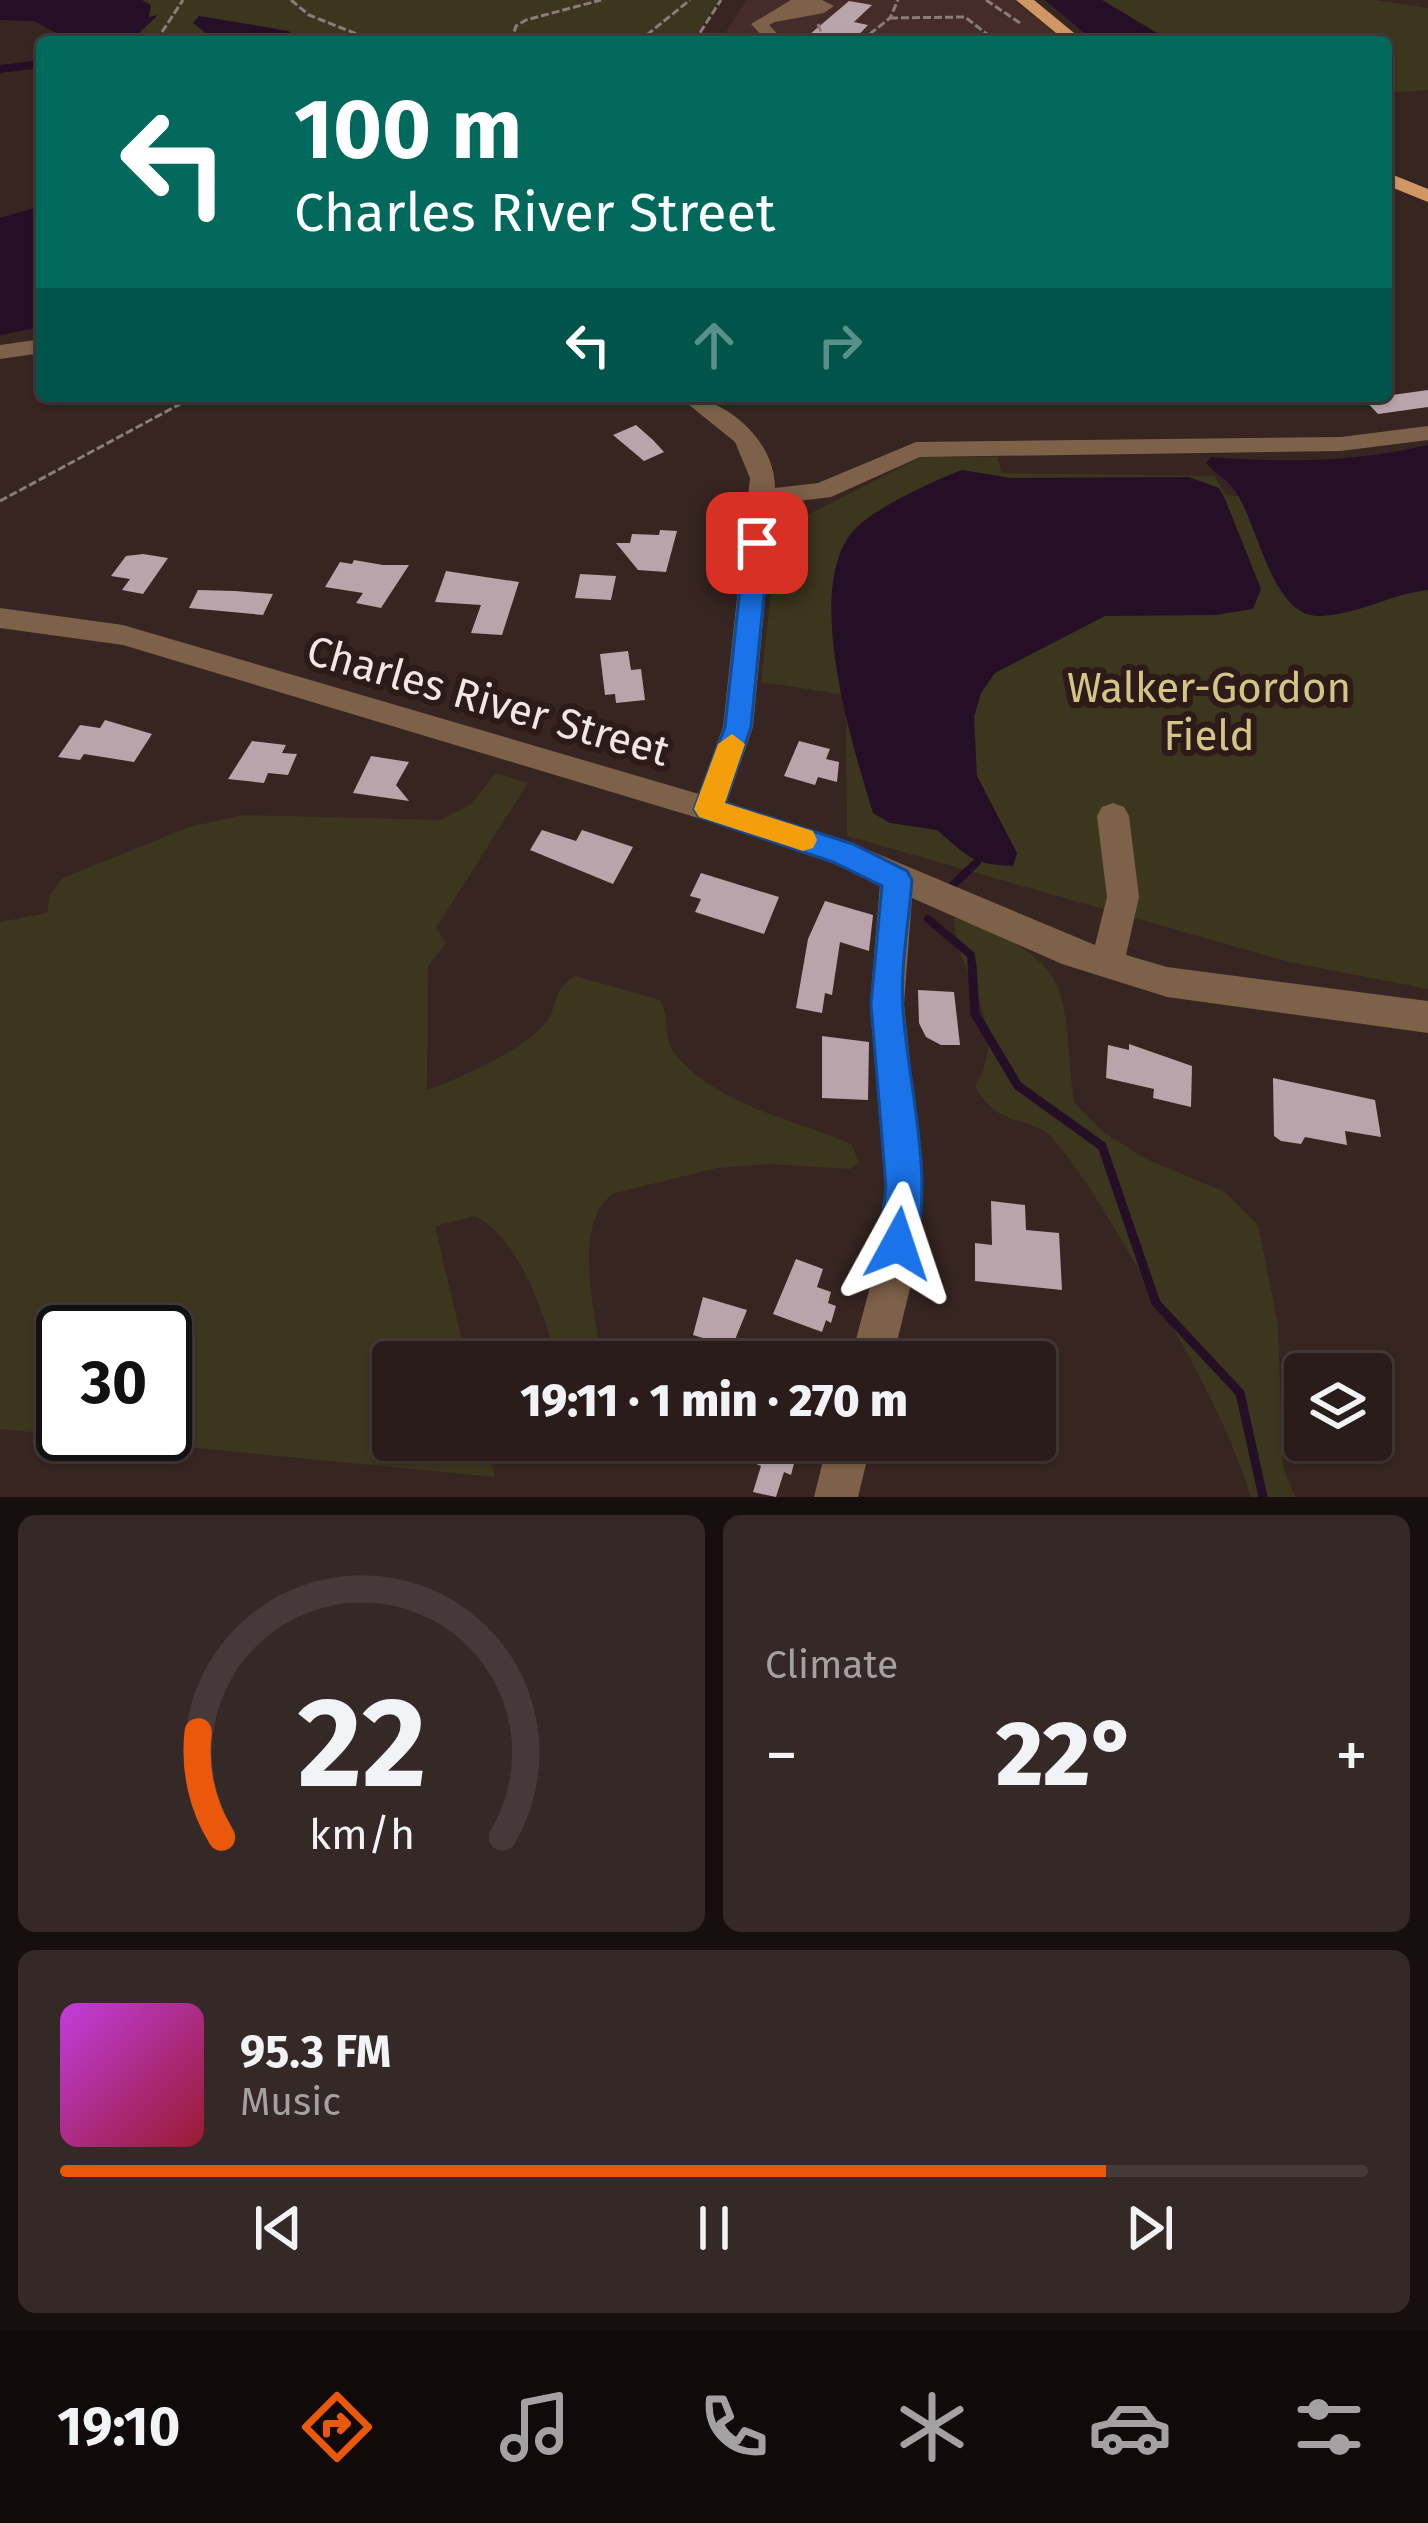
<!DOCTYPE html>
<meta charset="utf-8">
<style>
:root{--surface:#291c1a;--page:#352927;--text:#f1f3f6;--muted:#a5a1a2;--line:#453a39;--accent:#ea580c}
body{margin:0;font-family:"Fira Sans",sans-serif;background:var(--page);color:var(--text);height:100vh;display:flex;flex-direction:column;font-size:45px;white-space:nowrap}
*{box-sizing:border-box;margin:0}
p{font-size:39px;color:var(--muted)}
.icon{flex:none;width:66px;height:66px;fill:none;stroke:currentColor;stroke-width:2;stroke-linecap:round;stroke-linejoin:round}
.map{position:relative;height:1497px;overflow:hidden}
.sheet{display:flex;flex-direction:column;gap:18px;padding:18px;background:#170f0e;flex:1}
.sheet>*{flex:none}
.top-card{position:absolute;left:36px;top:36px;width:1356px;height:366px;border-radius:12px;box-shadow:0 3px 9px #0004,0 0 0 3px var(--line);background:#00695c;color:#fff;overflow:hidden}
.buttons{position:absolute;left:1284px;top:1353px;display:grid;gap:24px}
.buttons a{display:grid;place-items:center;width:108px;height:108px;border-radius:12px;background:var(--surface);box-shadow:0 3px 9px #0004,0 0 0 3px var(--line);font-size:60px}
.speed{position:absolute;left:36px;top:1305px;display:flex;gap:24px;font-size:60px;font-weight:700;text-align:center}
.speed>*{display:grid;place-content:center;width:156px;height:156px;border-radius:50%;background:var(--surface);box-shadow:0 3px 9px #0004,0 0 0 3px var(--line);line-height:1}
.speed .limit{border:6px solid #111;border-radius:18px;background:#fff;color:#111}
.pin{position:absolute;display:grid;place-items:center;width:102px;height:102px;color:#fff;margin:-51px;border-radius:24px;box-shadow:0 6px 18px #0006}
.me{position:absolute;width:132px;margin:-66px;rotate:5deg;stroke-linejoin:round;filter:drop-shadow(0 0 9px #0008)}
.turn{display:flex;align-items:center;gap:42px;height:252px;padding:0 60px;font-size:54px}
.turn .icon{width:156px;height:156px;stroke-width:2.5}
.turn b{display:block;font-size:84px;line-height:102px}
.lanes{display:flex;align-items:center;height:114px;padding:0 60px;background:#0003;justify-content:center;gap:60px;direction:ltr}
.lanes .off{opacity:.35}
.big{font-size:90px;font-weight:800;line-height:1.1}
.sheet .card{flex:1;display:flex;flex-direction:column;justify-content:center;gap:18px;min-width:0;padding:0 42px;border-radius:18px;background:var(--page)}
.sheet .dial{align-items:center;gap:0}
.dial svg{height:312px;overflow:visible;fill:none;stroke:var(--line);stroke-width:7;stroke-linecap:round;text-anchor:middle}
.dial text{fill:var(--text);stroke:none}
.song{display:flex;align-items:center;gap:36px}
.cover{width:144px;height:144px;border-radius:18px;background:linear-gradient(135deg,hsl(290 70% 55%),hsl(350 70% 35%))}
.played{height:12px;border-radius:6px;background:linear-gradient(90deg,var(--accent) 80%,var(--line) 80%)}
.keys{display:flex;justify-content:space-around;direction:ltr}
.heat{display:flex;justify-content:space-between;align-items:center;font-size:66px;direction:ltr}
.sheet .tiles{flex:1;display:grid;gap:18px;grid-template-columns:1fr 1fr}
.card:last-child{grid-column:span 2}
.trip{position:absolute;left:372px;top:1341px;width:684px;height:120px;border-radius:12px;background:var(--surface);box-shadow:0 3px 9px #0004,0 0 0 3px var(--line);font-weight:800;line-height:120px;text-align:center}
.dock{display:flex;height:192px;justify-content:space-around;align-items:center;background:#100b0a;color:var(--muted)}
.dock .icon{width:84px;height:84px}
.dock .selected{color:var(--accent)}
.dock b{font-size:54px;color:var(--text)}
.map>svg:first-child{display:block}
.built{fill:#452c28}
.green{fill:#3c361e;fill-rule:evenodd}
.water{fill:#240f27}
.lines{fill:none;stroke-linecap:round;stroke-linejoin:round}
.stream-far1{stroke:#240f27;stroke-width:8}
.stream{stroke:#240f27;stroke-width:9}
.canal{fill:#240f27;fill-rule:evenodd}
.building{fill:#baa4ab}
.path{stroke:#8b7c79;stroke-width:3;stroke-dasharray:8 3;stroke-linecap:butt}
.minor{fill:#7d6149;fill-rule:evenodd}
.major{fill:#d09762;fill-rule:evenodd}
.route{fill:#1a73e8;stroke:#114b97;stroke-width:3}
.slow{fill:#f59e0b}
.labels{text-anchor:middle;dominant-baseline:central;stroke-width:12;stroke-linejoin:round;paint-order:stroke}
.park-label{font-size:42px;fill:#d5c585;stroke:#2c1b19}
.street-label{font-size:42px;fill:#f3e7e5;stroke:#2c1b19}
</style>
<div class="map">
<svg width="1428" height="1497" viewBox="0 0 1428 1497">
<rect width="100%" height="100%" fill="#372522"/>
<path class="built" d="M746,0h268l52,42h-346z"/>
<path class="green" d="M142,0h579l-31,42h-388l-14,-11 -82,-14 -2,19 33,6h-89l-11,-7 14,-29z
M1102,0h273l53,8v82l-42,3v-51h-214z
M921,457h76l5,16 212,3 12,19 202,18v476l-139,-27 -442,-126 -1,-141 -85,-13 17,-152z
M495,773l33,10 -92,145 10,15 -18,23 -1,124c32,-11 97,-40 118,-67 16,-20 4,-30 30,-47l85,24c11,17 2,38 15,54 43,52 118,65 176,90l8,18 -9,7 -81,-5 -52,4 -102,25c-45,26 -19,125 -13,169h-45c-12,-47 -37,-123 -82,-146l-40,10 32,136h-74v78h93l9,37 -495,-48v-507l47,-9 3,-19 13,-16 126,-51 55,-12 196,5 32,-16zM63,1332h102v102h-102z
M959,915c122,56 100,67 115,187l29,30 43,27 79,33 33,33 20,100 5,142 12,30h-44c-25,-79 -68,-153 -110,-224 -28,-46 -51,-90 -86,-132 -24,-29 -55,-9 -80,-55 38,-62 -19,-108 -21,-167z"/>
<path class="water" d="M0,0h142l9,5 -2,12 9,-2 -20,19 10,8h-74l-40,-21 -34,-1z
M1045,0h57l70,42h-77z
M199,16l89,15 14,11 -90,-4 -19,-15z
M42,206v121l-42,8v-117z
M1428,445v145c-38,4 -70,25 -109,26 -49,1 -62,-99 -86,-128 -7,-9 -19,-16 -27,-25l5,-6c73,6 146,5 217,-12z
M962,470l49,8 178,-1 30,11 6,11 36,90 -8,20 -38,6 -110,1 -110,57 -14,20 -7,24 3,59 40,77 -4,13c-44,-2 -45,-10 -76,-36l-47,-7 -17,-10c-20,-66 -73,-231 -16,-286 22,-21 76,-46 105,-57z"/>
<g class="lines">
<path class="stream-far1" d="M952,886l25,-24
M928,919l43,36 1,12"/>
<path class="stream" d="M972,964l3,50 43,72 84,60 54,157 84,90 23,104"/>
<path class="canal" d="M42,60v8l-42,5v-8z"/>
</g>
<path class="building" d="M849,1l23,4 -18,17 14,3 -16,17h-35l8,-7h-16z
M1428,390v17l-50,7 -14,-15z
M636,425l17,15 11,12 -20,9 -31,-26z
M660,530l17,1 -11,41 -28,-2 -22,-27h14l2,-9 27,1z
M143,554l25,4 -25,36 -21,-4 8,-11 -19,-3 15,-20z
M354,560l29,5h26l-28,43 -25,-5 7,-10 -38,-6 15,-25 12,2z
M446,571l73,11 -17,53 -31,-2 10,-28 -46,-3z
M580,574l36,2 -5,24 -36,-2z
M198,590l37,1 38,3 -10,21 -74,-7z
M628,651l3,19 10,-1 4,31 -29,3 -1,-9 -10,1 -5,-41z
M105,720l47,14 -18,28 -50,-8 -4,6 -22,-3 22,-32 20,3z
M252,741l34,4 -4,8 15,1 -9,21 -20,-2 -4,10 -36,-4z
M799,741l31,8 -4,10 13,3 -2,20 -19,-5 -3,8 -31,-9z
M371,756l38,6 -13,23 13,16 -56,-8z
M542,830l34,11 6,-11 51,17 -20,37 -83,-34z
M701,873l78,24 -15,37 -69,-22 6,-13 -11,-3z
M825,901l48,14 -4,36 -29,-9 -8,53 -7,-2 -3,20 -26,-5 12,-69z
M918,990l36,2 6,53h-19l-15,-8 -7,-14z
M822,1036l47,6 -1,58 -46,-2z
M1129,1044l63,22 -1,41 -38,-9 1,-9 -48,-11 2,-33 21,5z
M1273,1078l102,22 6,37 -36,-6 2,14 -42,-8 -4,7 -20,-3 -7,-5z
M991,1201l34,4 1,25 33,3 3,57 -87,-9v-38l17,2z
M796,1259l27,10 -6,18 14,5 -3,11 8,3 -5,17 -5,-3 -4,12 -49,-18z
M703,1297l44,13 -15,37 -39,-12z
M740,1440h52l-4,13 8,3 -5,19 -7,-3 -8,25 -23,-5 8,-26 -26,-11z
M960,1440h62l-5,23 -58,-21z"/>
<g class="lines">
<path class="path" d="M291,0l18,15 68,27
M986,0l34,23
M890,18l75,-1 27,21 16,4
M818,24l4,11 42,7
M162,32l21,-32
M861,41l29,-23 8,-18
M511,42l5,-16 10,-6 75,-20
M638,42l52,-42
M694,42l27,-42
M0,501l195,-105"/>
<path class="minor" d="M791,0h31l12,6 -10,7 -49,9 -6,3 16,17h-17l-17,-18z
M42,339v14l-42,6v-14z
M678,396c46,0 97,43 97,92l43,-5 98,-41 425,-5 87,-11v14l-87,11 -421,6 -89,40 -57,7 -21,223 -26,75 127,42 241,101 12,-48 -10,-81 5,-9 11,-4 11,4 5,9 10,81 -13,58 41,12 261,34v32l-261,-36 -105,-33 -150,-66 -8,106 19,182 -8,82 -23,94h-42l25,-94 10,-82 -15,-182 10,-120 -48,-21 -124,-42 -585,-176 -123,-17v-20l123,17 576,169 24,-67 27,-249 -15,-36z
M828,1440h44l-14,57h-44z"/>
<path class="major" d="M1016,0h18l51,42h-18z
M1386,172l42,17v13l-42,-17z"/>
</g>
<path class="route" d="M757,535l12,8 -18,184 -26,76 128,41 54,27 5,9c-3,42 -12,87 -9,129 4,72 35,181 8,248l-13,5 -13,-5 -5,-13 6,-58 -15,-182 11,-118 -49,-24 -134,-45 -5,-8 31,-82 20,-184z"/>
<path class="slow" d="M732,734l13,10 -20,59 88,28 4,9 -4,8 -10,3 -104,-34 -5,-8 24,-65z"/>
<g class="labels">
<g class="park-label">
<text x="1209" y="688">Walker-Gordon<tspan x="1209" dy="48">Field</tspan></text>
</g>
<g class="street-label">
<text transform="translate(488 701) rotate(16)">Charles River Street</text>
</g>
</g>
</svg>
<div class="buttons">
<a><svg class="icon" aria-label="layers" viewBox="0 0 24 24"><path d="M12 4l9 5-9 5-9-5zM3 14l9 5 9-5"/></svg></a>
</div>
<div class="speed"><div class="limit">30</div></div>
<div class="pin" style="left:757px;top:543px;background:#d93025"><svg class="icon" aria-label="arrive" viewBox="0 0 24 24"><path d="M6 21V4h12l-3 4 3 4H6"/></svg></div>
<svg class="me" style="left:898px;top:1244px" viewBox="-20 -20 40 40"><path d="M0-17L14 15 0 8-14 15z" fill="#1a73e8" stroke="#fff" stroke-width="4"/></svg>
<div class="trip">19:11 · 1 min · 270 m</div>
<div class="top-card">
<div class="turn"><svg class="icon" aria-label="left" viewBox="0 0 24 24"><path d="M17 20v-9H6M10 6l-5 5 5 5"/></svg><div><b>100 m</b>Charles River Street</div></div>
<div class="lanes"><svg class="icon" aria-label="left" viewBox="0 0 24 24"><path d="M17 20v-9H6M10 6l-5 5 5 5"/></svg><svg class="icon off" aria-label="ahead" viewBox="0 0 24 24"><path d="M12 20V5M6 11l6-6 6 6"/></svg><svg class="icon off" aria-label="right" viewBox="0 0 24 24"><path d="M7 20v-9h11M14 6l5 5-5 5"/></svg></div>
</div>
</div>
<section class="sheet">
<div class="tiles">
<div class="card dial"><svg viewBox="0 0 100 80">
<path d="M14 69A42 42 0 1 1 86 69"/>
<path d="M14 69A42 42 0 0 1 8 42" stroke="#ea580c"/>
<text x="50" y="56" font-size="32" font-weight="700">22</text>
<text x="50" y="72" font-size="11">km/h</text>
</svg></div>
<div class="card"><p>Climate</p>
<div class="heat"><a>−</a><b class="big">22°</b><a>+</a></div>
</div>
<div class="card">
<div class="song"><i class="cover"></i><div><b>95.3 FM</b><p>Music</p></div></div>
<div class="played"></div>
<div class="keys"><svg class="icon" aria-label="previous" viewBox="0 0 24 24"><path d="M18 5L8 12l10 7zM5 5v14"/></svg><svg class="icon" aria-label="pause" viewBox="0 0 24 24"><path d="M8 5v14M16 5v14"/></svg><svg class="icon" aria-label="next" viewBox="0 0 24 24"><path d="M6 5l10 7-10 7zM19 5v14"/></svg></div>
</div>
</div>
</section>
<nav class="dock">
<b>19:10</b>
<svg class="icon selected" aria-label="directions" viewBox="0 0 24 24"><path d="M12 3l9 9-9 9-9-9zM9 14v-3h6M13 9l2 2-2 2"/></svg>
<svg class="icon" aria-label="music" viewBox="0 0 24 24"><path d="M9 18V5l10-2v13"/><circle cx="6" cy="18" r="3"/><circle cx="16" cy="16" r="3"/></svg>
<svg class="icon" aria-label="phone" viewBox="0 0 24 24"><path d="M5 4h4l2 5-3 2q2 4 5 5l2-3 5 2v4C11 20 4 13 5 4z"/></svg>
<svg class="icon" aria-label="climate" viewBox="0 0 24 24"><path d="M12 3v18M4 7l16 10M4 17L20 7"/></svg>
<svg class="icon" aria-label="car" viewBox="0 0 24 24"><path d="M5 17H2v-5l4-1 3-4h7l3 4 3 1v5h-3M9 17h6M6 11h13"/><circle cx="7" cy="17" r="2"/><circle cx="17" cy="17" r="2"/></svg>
<svg class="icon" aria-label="filters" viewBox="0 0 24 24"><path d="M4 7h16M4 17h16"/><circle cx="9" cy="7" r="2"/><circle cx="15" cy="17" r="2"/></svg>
</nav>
